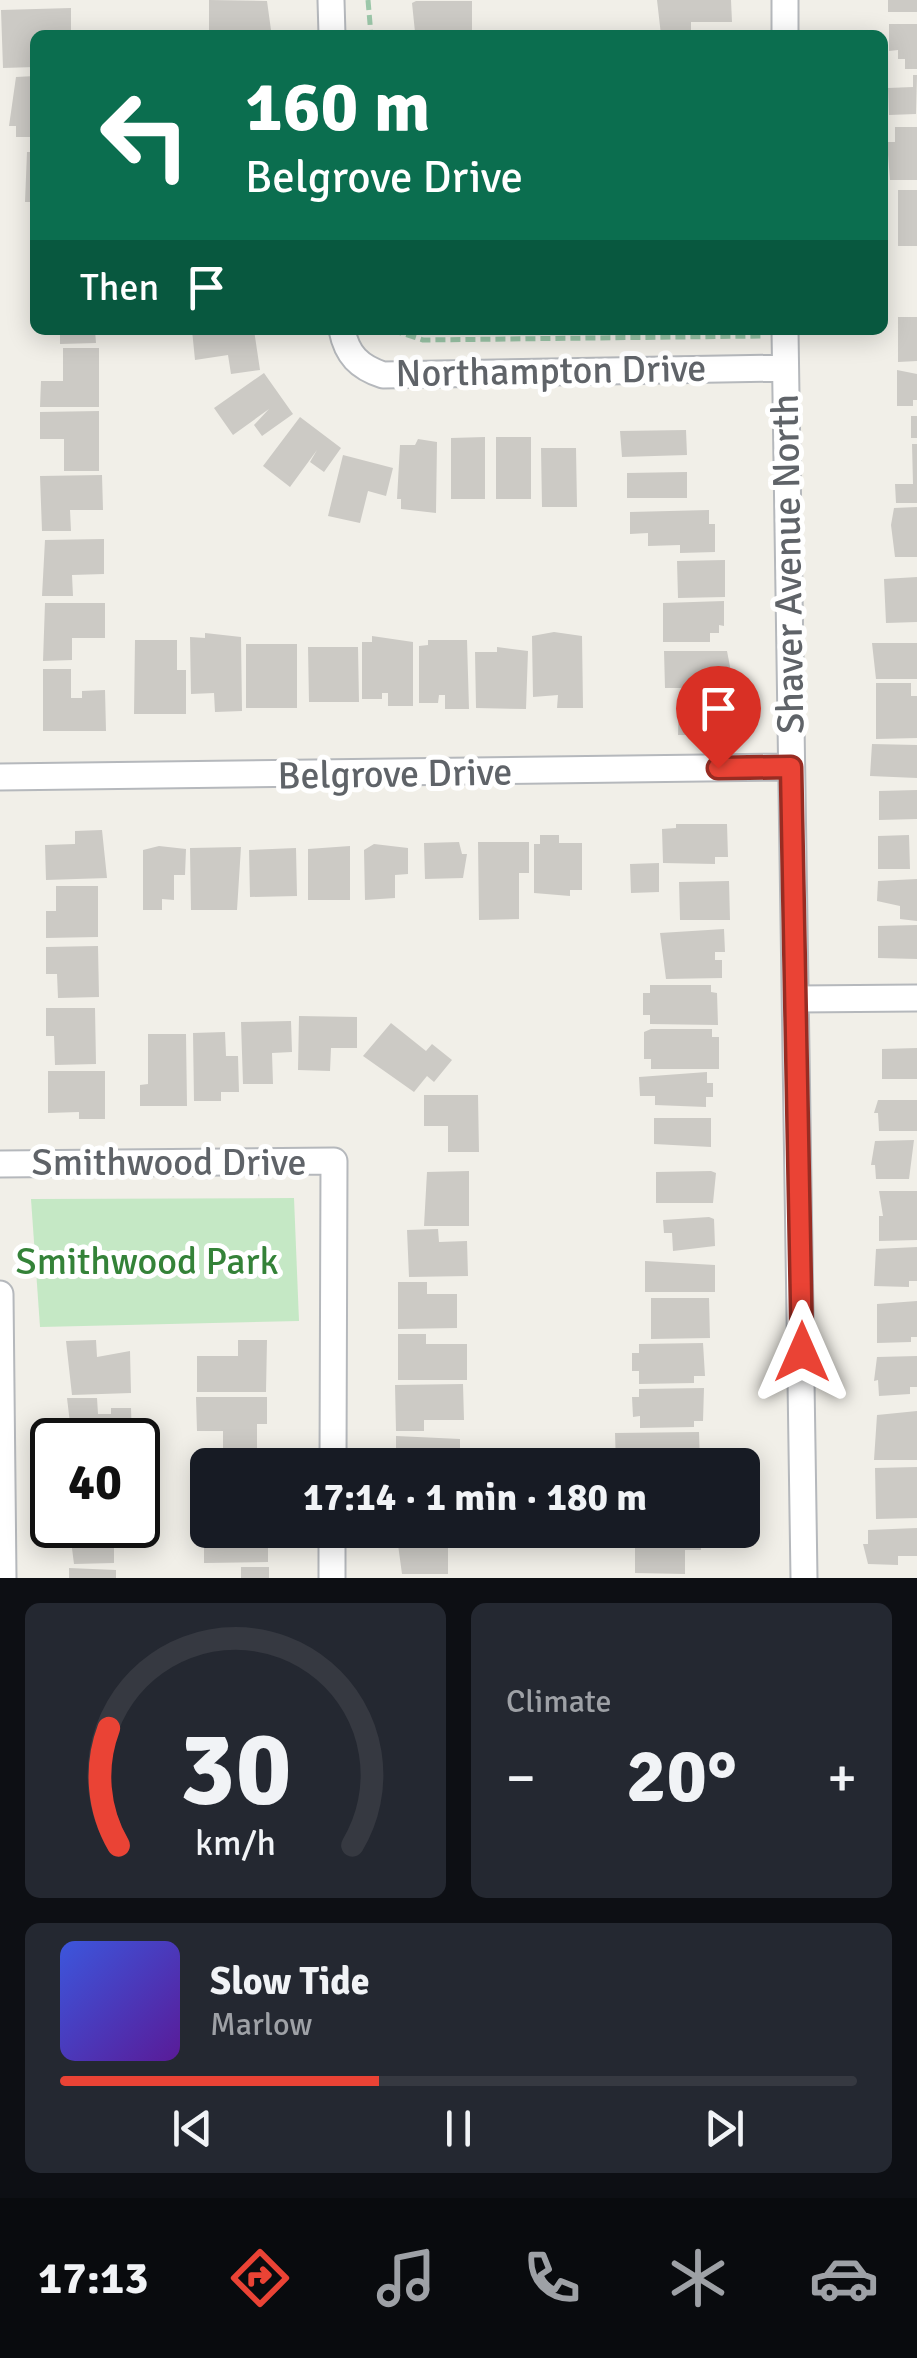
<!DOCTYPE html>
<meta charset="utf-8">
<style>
:root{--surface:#171b24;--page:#242831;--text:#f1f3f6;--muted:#9ea1a6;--line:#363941;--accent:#ea4335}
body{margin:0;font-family:Signika,sans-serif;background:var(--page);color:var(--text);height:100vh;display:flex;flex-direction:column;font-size:38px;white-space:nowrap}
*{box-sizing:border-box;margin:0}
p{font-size:32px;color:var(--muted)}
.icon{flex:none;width:55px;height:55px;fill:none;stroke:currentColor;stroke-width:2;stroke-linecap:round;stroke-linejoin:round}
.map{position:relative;height:1578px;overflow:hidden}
.panel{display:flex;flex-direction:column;gap:25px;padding:25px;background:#0d0f14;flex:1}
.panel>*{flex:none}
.hud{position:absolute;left:30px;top:30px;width:858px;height:305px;border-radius:15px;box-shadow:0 5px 25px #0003;background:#0b6e4f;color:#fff;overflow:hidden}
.speed{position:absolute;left:30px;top:1418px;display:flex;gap:20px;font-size:50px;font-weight:700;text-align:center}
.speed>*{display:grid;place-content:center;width:130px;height:130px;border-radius:50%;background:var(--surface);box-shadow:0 5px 25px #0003;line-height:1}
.speed .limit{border:5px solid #111;border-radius:15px;background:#fff;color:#111}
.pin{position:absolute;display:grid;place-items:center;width:85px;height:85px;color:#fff;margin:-102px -42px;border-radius:50% 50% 50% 0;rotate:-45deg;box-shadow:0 0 10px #0007}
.pin .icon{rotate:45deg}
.me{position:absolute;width:110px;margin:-55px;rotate:0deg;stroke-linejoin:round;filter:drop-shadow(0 0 8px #0008)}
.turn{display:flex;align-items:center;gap:35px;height:210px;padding:0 50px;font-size:45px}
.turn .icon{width:130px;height:130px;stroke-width:2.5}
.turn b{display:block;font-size:70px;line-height:85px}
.then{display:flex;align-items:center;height:95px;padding:0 50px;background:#0003;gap:20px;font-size:38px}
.big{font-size:75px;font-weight:800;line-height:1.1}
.panel .widget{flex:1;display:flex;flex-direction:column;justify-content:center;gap:15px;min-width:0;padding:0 35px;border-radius:15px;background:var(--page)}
.panel .dial{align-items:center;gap:0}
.dial svg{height:260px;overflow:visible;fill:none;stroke:var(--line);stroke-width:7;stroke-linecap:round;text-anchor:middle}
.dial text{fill:var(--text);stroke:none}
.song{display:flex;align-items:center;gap:30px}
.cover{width:120px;height:120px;border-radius:15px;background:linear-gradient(135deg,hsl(230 70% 55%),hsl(270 70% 35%))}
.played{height:10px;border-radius:5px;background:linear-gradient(90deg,var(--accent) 40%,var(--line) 40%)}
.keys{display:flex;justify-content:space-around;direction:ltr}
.heat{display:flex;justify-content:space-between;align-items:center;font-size:55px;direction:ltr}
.panel .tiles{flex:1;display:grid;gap:25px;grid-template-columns:1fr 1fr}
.widget:last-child{grid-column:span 2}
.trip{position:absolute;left:190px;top:1448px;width:570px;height:100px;border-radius:15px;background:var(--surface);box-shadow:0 5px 25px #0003;font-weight:800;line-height:100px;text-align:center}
.tabs{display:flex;height:160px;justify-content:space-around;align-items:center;background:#090b0e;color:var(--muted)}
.tabs .icon{width:70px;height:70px}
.tabs .current{color:var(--accent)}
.tabs b{font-size:45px;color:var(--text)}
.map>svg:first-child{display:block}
.green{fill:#c5e8c5}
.building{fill:#cccac5}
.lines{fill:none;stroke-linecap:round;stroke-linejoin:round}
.minor-casing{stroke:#b5b8bc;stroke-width:29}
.path{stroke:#9cc7a9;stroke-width:5;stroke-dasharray:10 5;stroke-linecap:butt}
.minor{stroke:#fff;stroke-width:25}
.route-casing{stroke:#982c22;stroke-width:25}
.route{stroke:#ea4335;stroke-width:18}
.labels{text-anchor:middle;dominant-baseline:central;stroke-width:10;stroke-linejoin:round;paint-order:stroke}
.street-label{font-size:38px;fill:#5f6368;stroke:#fff}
.park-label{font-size:38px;fill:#348238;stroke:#fff}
</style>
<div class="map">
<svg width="917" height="1578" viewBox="0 0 917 1578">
<rect width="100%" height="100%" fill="#f1efe8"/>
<path class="green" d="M294,1198l5,123 -259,6 -9,-128z"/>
<path class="building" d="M209,0l58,1 4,29 -62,1z
M657,0h74l1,22h-41v13h-30z
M888,0h29v12h-29z
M416,1h56v31h-57l-3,-29z
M71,8v27h-36v32l-32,1 -2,-58z
M889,24h28v45h-12v-10h-7v-9l-9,1z
M913,75h4l-1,39 -27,1 -1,-27 25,-1z
M35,76v61h-19v-11h-7l7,-49z
M895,127h22v53h-27l-3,-38h8z
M27,152h8v50h-10z
M898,190h19v56h-19z
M31,226h4v53l-4,-1z
M898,317h19v44l-19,1z
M60,330h35l1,13 -36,1z
M192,330h62l6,40 -29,4 -3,-19 -33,5z
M63,348h36v59h-59l1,-26h22z
M897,370l20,4v26h-4v6h-16z
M264,373l29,41 -31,22 -8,-11 15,-16 -36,26 -19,-27z
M99,411v60h-35v-32h-24v-27z
M911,416h6v22h-6z
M300,417l41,31 -17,24 -14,-10 7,-12 -27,37 -27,-21z
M686,430l1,25 -65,2 -2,-26z
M485,437v62h-34v-61z
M496,437h35v62h-35z
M418,439l19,3 -1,71 -35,-4v-10h-4l3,-54h15z
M912,444h5v59h-21l-1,-19h18z
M541,448h35l1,59h-35z
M343,455l50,13 -7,28 -18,-5 -8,32 -32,-7z
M687,472v26h-60v-25z
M102,475l1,35h-33l1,21h-29l-2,-55z
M917,507v50h-22l-4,-32 3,-17z
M709,510v14h6v28l-35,1v-8l-32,1v-13l-18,1v-22z
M104,539v35l-32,1 1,21h-31l3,-56z
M725,560v37l-47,1 -1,-37z
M917,577v45l-31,1 -2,-44z
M724,601v25l-5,-1v8h-9v9h-47v-39z
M45,603h60v35h-33v22l-29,1z
M554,632l28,4 1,72h-26l1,-13 -25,2 -1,-61z
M205,633l36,4 1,74 -27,1 -1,-19 -23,1 -1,-57 15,1z
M372,636l41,6v64h-25v-13h-6v6h-20v-57h10z
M135,640h42v30h9v44h-52z
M428,640h39l2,69h-24v-14h-6l-1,8h-19v-57l9,-1z
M872,643h45v36h-41z
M246,644h51v64h-51z
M308,647h50l1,55h-50z
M497,647l31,4 -2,58 -50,-1 -1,-56h22z
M664,651h63l5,26h-8v11h-59z
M43,669h28v29h11v-7l23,-1 1,41h-63z
M876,683h35v13h6v42l-41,1z
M679,695h55l-6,40h-50z
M872,744l45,1v33l-47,-2z
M917,790v29l-38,1v-29z
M676,824h51l1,33h-13v7l-52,-1 -1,-34 14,-1z
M102,830l5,48 -61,2 -1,-35 30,-1v-13z
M540,835h19v8h23v47h-12v6l-36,-3v-49h6z
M909,835l1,34h-32v-33z
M459,842l3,12h5l-4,24 -38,1 -1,-36z
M478,842h51v31h-10v46l-40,1z
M374,844l34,4v26l-13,1v23l-30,2 -1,-50z
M159,846l27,3 -1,26h-11v25l-12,-1v11h-19v-60z
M350,846v54h-42v-51z
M241,847l-4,63h-46l-1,-62z
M296,848l1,48 -47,1 -1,-47z
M659,863v29l-28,1 -1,-29z
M917,879v42l-17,-2v-13l-23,-5 1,-20z
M729,881l1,39h-50l-1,-38z
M56,886h42v51l-52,1v-27h10z
M917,925v34l-39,-1v-32z
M724,929l1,23h-10v8h7v18l-56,1 -6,-46z
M98,946l1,51 -41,1 -1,-24h-11v-27z
M650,985h61v7l6,1 1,32 -68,-1v-9h-7v-22h7z
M46,1008h49l1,56 -41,1 -1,-29h-8z
M299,1016l58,1v31h-26l-1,23 -32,-1z
M291,1021l1,31 -20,1 1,31h-30l-2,-62z
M391,1023l35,28 6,-7 20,16 -18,22 -7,-6 -13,16 -51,-36z
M651,1029h61v8h7v32h-68v-10h-7v-27z
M225,1032l1,24h12l1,36h-18v9h-27l-1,-68z
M148,1034h38l1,72h-47v-21l8,-1z
M917,1048v31h-35v-30z
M48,1071h57v48h-26v-7l-31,1z
M707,1072v11h6v14h-7v10l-51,-2v-9h-15l-1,-19z
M424,1095h54l1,57h-31v-26h-24z
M878,1100h39v31h-38l-1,-18h-4z
M654,1118h57v29l-57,-3z
M914,1140l-5,39h-33l-1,-14h-4l4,-24z
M469,1171v55h-45l3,-54z
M711,1171l5,2 -3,30h-57v-31z
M879,1191h38v49l-38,1v-25h4z
M709,1217l5,2 1,27 -42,5 -1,-18h-8l-1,-13z
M438,1229l1,13 28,-1 1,35 -59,1 -2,-47z
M917,1247v34h-8v6l-35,-1 2,-37z
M645,1261l70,4v27h-70z
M398,1282h29v12h30v34l-59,1z
M651,1298h58l1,40 -59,1z
M917,1301v36h-6v5l-34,1v-39z
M398,1334h28v10h41v36h-69z
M96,1340l1,17 33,-6 1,42 -59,2 -6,-54z
M238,1340h29l-1,52h-69v-36h41z
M703,1343l2,33h-11v7l-55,1v-13h-7v-18h7v-9z
M917,1356v31h-7v7l-31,2 -1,-16 -4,1 3,-24z
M463,1384l1,36h-40v11h-28l-1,-46z
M704,1388l-1,33h-9v6l-54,1v-12l-7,1 -1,-20h7v-8z
M196,1397h71v27h-10v24h-34v-17h-26z
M67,1398h30l1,16h13v-6h20l1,32h-60z
M917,1411v49h-43l3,-45z
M699,1432l1,33h-84l-1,-32z
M396,1436l64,3v26h-64z
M239,1453h29v12h-29z
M917,1467v51l-41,1 -1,-51z
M198,1473h10v33h-9z
M69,1525h45v38l-40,1z
M917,1528v28h-19v9l-30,-1 -5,-20h5v-14z
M204,1530h64v32l-64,1z
M396,1530h52v44h-46z
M662,1530h39v20h-16v24l-50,-1v-25l27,-2z
M241,1567h28v11h-28z
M69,1568l47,2v8h-47z"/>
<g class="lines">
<defs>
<path id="minor" d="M331,0l1,35
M785,0v35
M342,330c5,25 17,37 41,45l402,-7
M785,330l19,1248
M0,777l791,-10
M798,999l119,-1
M0,1164l334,-3 -1,304
M0,1294l3,284
M332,1578v-48"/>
</defs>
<use href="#minor" class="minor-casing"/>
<path class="path" d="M368,0l3,35
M392,330l31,10 339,-4"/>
<use href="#minor" class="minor"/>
</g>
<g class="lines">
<defs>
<path id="route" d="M718,768l73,-1 11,585"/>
</defs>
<use href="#route" class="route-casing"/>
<use href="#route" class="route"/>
</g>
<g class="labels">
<g class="street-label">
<text transform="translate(551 371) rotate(-1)">Northampton Drive</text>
<text transform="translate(788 564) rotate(-91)">Shaver Avenue North</text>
<text transform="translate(395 774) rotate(-1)">Belgrove Drive</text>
<text x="169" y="1162">Smithwood Drive</text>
</g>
<g class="park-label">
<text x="147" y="1261">Smithwood Park</text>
</g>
</g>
</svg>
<div class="speed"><div class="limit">40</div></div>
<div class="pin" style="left:718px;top:768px;background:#d93025"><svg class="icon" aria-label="arrive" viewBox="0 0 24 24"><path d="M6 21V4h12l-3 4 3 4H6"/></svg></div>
<svg class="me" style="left:802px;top:1352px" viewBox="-20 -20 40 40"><path d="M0-17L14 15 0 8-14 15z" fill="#ea4335" stroke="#fff" stroke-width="4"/></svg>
<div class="trip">17:14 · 1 min · 180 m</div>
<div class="hud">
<div class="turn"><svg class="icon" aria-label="left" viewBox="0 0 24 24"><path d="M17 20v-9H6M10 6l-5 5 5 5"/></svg><div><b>160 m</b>Belgrove Drive</div></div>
<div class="then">Then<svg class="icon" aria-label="arrive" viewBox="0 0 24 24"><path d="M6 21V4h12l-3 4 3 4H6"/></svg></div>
</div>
</div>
<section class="panel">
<div class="tiles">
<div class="widget dial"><svg viewBox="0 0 100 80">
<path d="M14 69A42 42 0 1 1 86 69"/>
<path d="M14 69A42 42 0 0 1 11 33" stroke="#ea4335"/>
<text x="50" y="56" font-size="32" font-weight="700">30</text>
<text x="50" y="72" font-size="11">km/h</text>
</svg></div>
<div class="widget"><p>Climate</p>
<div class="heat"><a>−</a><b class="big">20°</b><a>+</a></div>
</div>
<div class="widget">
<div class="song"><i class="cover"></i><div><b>Slow Tide</b><p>Marlow</p></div></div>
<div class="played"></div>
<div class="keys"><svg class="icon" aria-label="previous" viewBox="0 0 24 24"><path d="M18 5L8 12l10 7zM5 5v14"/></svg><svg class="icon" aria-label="pause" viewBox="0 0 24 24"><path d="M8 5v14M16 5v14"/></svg><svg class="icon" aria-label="next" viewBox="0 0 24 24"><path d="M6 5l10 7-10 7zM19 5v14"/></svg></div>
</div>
</div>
</section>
<nav class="tabs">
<b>17:13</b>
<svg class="icon current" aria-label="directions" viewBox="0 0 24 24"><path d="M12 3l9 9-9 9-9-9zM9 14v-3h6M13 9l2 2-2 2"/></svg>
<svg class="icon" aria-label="music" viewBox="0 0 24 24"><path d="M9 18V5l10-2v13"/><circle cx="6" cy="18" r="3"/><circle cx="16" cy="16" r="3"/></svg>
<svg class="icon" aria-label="phone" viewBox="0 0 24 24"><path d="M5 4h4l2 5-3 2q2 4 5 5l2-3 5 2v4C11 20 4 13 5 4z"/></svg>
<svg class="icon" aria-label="climate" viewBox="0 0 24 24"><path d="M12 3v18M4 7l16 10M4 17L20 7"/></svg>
<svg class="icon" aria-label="car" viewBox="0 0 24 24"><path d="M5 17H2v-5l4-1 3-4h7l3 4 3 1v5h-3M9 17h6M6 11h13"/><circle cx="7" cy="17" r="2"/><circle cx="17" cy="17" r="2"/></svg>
</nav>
